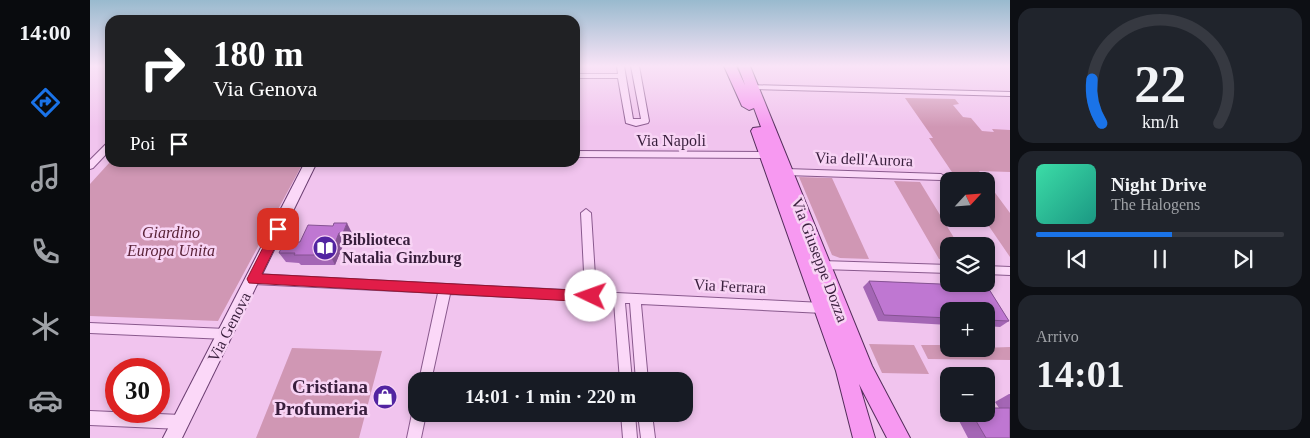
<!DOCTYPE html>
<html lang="it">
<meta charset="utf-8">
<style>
:root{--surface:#171b24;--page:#20242c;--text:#f1f3f6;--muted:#9ea1a6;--line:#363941;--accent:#1a73e8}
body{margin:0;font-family:Georgia,serif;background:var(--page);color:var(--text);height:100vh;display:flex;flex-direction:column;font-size:19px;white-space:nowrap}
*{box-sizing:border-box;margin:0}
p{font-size:16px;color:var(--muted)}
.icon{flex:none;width:28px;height:28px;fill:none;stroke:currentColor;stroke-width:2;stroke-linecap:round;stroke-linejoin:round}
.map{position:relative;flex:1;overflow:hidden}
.drawer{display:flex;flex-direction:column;gap:8px;padding:8px;background:#0d0f14;width:300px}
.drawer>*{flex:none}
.top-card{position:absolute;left:15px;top:15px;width:475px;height:152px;border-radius:15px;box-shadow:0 2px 8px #0003;background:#202124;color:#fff;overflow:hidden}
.needle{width:32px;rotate:64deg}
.buttons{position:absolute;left:850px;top:172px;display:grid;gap:10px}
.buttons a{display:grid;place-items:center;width:55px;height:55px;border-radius:10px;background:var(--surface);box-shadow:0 2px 8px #0003;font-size:25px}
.speed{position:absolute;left:15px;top:358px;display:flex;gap:10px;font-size:25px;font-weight:700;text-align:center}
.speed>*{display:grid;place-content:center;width:65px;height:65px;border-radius:50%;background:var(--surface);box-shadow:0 2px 8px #0003;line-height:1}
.speed .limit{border:8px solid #d22;background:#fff;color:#111}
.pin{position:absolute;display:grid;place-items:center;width:42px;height:42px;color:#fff;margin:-21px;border-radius:10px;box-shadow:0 2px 8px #0006}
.me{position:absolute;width:55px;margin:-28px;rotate:273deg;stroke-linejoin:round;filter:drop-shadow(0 0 4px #0008)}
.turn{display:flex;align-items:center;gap:18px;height:105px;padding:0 25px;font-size:22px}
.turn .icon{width:65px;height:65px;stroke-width:2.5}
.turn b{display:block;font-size:35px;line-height:42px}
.then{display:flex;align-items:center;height:48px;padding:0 25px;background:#0003;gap:10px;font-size:19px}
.big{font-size:38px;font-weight:700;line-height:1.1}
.drawer .card{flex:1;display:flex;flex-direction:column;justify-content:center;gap:8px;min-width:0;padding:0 18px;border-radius:15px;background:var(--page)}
.drawer .dial{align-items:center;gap:0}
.dial svg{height:130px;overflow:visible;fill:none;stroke:var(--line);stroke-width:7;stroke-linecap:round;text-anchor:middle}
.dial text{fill:var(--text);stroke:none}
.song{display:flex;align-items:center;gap:15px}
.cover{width:60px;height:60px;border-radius:8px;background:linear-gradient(135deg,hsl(160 70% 55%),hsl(170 70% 35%))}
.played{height:5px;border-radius:2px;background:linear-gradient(90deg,var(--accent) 55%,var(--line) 55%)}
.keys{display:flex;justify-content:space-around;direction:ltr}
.trip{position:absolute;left:318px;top:372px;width:285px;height:50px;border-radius:15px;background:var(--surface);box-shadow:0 2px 8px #0003;font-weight:700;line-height:50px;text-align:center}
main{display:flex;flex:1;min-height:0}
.tab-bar{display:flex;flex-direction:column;width:90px;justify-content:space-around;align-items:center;background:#090b0e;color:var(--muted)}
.tab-bar .icon{width:35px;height:35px}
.tab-bar .on{color:var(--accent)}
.tab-bar b{font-size:22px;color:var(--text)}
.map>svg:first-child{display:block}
.green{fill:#d097b4}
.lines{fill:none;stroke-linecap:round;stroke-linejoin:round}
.street-casing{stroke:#89598d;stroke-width:2}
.secondary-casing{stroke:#693c6f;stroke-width:2}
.primary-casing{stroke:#542d5b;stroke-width:2}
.street{fill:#fbd8f8;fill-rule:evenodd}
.secondary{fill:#fbd8f8;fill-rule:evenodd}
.primary{fill:#f799f1;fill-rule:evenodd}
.wall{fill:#a466b5}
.shaded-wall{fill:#865393}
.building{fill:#bf77d2;stroke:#865393}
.route{fill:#e11d48;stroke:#92132f}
.labels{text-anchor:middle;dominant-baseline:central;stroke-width:5;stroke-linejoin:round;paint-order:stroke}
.street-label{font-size:16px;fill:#381e3c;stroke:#f8d4f5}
.park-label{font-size:16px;font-style:italic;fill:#5a2338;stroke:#f8d4f5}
.poi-label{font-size:16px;font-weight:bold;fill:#381e3c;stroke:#f8d4f5;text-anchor:start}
.near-poi-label{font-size:19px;font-weight:bold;fill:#381e3c;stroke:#f8d4f5;text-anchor:end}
</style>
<main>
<nav class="tab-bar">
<b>14:00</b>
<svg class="icon on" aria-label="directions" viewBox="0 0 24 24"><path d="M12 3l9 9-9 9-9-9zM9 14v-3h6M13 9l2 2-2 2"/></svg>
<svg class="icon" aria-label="music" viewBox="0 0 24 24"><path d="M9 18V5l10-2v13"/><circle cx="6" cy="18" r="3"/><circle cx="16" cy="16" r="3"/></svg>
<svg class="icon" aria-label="phone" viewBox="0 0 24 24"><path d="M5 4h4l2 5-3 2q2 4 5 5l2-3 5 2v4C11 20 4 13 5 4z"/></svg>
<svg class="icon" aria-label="climate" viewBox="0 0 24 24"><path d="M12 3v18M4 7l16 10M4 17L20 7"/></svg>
<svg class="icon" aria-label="car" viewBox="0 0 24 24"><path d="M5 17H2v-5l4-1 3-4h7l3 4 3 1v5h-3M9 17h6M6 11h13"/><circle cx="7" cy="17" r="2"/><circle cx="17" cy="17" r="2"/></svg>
</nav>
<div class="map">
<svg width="920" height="438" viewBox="0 0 920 438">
<rect width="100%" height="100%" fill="#f1c4ee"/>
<path class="green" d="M815,98l50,1 4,5 -6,1 10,12 8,1 11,13 12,1 -2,-3 18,1v42l-31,-1 31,42v44l-26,-38h2v-38h-28l-29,-43h4z
M20,162l193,1 -85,158 -128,-5v-132z
M709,177l33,1 37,81 -29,-1 -8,-3z
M804,181l26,1 39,64h-10v14l-10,-1z
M779,344l45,1 15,29 -47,-1z
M831,345h28v4l61,-2v13l-82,-1z
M202,348l90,3 -23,87h-103z"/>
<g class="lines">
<defs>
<path id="street" d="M527,66h7l9,53h8l-10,-53h8l10,55 -1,2 -12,3 -10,-3 -8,-45h-43v-4h43z
M659,85l261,7v4l-258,-7h-3z
M20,142v8l-17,18 -3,1v-9l17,-17z
M485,151l192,1 4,3 -4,3 -192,-1z
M696,169l155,5 5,3 -5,3 -155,-5 -5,-3z
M496,209l5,4 5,79 227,11 4,1 2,4 -2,4 -4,1 -182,-9 7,77h-12l-6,-78h-5l7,78h-12l-6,-79 -164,-8 -19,87h-12l19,-88 -184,-9 -4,-2 -2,-3 2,-3 4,-2 331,17 -4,-78z
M732,261l127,4v8l-127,-4 -4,-1 -1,-3 1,-3z
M896,266l24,1v8l-24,-1z
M0,323l136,6 4,1 2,4 -2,4 -4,1 -136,-6z
M326,408v6h10l-5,24h-14l5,-24z
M0,411l91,4 5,2 2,5 -2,5 -5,2 -91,-4z
M531,414h14l2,24h-14z
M548,414h14l3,24h-14z"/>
<path id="secondary" d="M215,162h12l-135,276h-19z"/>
<path id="primary" d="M634,66h12l9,19 -7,-19h12l122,300 38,72h-23l-28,-54 16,54h-22l-17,-67 -85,-240 2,-3 8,-1 -7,-19 -5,2 -7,-4z"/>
</defs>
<use href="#street" class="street-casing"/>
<use href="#secondary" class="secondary-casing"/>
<use href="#primary" class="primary-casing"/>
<use href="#street" class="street"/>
<use href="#secondary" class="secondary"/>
<use href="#primary" class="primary"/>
</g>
<path class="wall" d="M243,226l19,7 -4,10h-4l-9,22h-34l-2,-2 -13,-1 -7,-9z
M779,281l118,5 22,35 -9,6 -14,-1v-15h-37v14l-71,-4 -15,-34z
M919,394h1v44h-42l-12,-23 3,-1h27l13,-6 -4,-6z"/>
<path class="shaded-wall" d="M257,223l5,10 -4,10 -5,-10z
M249,233l5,10 -9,22 -5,-10z"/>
<path class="building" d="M244,223h13l-4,10h-4l-9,22h-36l1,-2h-16l4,-9h12l2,-2h3l8,-17 25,1z
M779,281l118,5 22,35 -23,-1v-9h-37v7l-65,-3z
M896,408h24v30h-24l-14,-24h14z"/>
<linearGradient id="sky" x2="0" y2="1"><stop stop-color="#99bace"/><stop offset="0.52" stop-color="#f9e4f7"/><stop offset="1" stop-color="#f9e4f7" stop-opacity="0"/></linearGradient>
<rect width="920" height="127" fill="url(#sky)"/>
<path class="route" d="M188,225l6,4 -22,45 329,17 4,1 2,4 -2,4 -4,2 -342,-19 -2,-4 2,-4 25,-49z"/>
<defs>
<symbol id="library-disc" viewBox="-11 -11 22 22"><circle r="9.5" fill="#5224a1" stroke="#f8d4f5"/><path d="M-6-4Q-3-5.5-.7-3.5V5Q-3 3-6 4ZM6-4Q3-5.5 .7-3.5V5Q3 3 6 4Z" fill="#fff"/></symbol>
<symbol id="shop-disc" viewBox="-11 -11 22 22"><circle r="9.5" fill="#5224a1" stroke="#f8d4f5"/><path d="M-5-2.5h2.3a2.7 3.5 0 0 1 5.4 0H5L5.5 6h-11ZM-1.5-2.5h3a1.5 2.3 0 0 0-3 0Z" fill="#fff"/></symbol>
</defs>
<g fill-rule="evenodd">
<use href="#library-disc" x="221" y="234" width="28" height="28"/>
<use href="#shop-disc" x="281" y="383" width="28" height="28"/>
</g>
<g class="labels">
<g class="street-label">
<text x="581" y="140">Via Napoli</text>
<text transform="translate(774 159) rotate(2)">Via dell'Aurora</text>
<text transform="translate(730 260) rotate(69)">Via Giuseppe Dozza</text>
<text transform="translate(640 286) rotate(3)">Via Ferrara</text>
<text transform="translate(139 327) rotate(-63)">Via Genova</text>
</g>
<g class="park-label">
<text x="81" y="232">Giardino<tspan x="81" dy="18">Europa Unita</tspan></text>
</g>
<g class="poi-label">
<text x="252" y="239">Biblioteca<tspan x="252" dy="18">Natalia Ginzburg</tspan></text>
</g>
<g class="near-poi-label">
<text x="278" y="386">Cristiana<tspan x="278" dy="22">Profumeria</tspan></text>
</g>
</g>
</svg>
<div class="buttons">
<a><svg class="needle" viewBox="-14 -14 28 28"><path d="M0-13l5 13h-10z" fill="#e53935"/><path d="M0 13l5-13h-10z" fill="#9ea1a6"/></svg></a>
<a><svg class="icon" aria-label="layers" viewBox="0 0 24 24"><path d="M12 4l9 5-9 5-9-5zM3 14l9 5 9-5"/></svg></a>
<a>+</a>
<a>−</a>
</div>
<div class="speed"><div class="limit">30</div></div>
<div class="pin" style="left:188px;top:229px;background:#d93025"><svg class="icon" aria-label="arrive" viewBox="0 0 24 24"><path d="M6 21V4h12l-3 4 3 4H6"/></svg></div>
<svg class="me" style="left:501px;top:296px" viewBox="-20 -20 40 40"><circle r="19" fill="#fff"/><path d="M0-13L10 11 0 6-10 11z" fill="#e11d48"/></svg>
<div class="trip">14:01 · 1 min · 220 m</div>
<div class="top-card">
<div class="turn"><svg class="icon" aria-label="right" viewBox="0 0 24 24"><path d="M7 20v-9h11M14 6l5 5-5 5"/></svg><div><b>180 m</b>Via Genova</div></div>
<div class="then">Poi<svg class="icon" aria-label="arrive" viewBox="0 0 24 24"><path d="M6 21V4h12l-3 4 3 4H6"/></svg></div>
</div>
</div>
<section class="drawer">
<div class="card dial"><svg viewBox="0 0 100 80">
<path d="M14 69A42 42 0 1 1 86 69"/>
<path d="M14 69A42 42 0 0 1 8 42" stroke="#1a73e8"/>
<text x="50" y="56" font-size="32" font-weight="700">22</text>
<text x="50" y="72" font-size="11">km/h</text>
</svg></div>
<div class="card">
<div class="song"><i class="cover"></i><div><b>Night Drive</b><p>The Halogens</p></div></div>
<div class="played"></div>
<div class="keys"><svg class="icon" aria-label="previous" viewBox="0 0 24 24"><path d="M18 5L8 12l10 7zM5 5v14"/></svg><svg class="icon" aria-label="pause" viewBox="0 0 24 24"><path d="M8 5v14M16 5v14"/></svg><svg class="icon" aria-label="next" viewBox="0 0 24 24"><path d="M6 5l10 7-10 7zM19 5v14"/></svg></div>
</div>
<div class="card"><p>Arrivo</p><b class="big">14:01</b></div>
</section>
</main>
